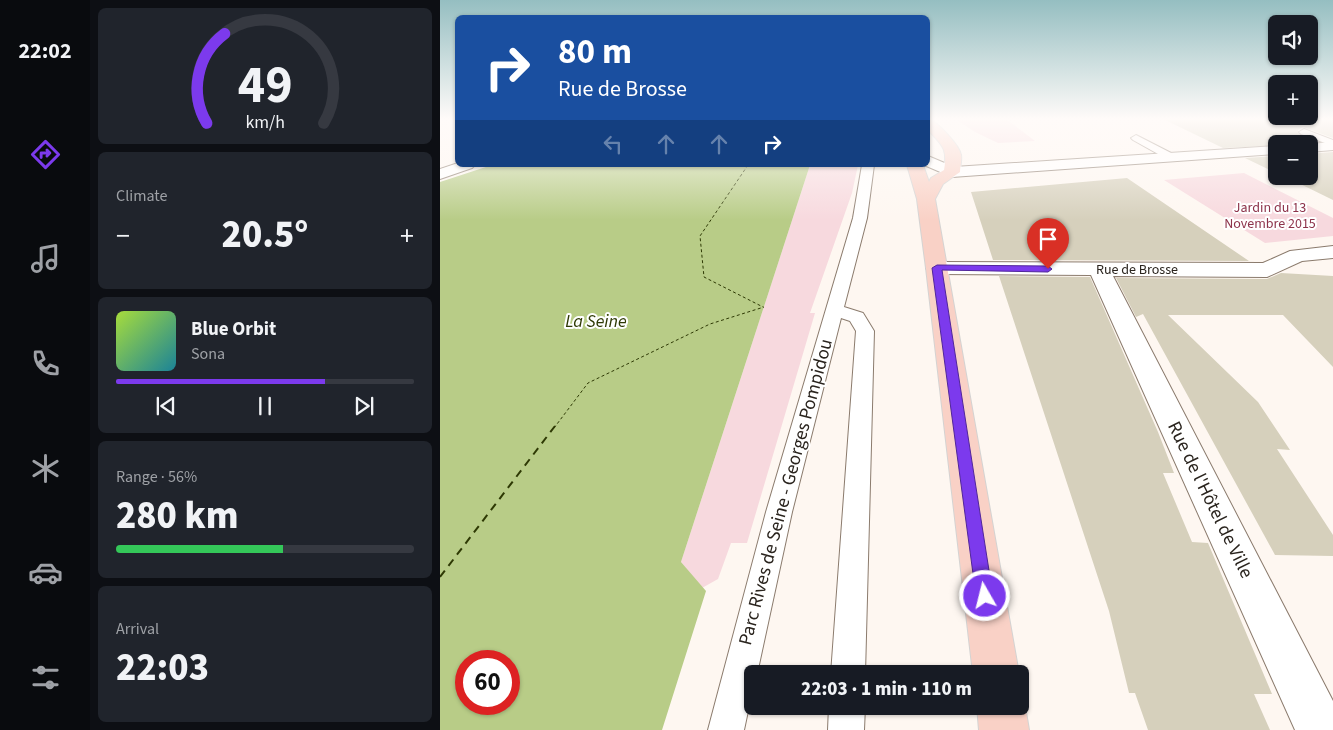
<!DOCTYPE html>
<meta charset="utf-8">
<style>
:root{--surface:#171b24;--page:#20242c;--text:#f1f3f6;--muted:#9ea1a6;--line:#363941;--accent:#7c3aed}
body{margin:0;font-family:"Source Sans 3",sans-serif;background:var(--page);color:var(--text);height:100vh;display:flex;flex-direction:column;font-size:19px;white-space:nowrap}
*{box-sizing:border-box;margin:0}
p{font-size:16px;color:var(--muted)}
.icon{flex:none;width:28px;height:28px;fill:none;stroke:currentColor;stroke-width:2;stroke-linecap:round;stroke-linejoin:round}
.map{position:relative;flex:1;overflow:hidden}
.drawer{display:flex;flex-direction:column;gap:8px;padding:8px;background:#0d0f14;width:350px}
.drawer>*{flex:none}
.guide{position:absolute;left:15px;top:15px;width:475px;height:152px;border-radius:8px;box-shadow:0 1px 4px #0004;background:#1a4fa0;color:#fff;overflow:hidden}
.fabs{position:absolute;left:828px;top:15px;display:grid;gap:10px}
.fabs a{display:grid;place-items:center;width:50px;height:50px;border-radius:8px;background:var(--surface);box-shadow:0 1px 4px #0004;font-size:25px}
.speed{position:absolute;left:15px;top:650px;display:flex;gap:10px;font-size:25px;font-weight:700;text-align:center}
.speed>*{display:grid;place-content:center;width:65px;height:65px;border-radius:50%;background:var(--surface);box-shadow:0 1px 4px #0004;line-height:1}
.speed .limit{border:8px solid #d22;background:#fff;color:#111}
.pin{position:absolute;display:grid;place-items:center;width:42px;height:42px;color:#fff;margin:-51px -21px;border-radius:50% 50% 50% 0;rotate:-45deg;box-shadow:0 0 5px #0007}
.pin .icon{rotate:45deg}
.me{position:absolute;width:55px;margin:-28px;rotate:352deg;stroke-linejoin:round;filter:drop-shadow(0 0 4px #0008)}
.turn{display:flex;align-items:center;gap:18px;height:105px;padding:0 20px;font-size:22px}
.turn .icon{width:65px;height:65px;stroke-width:2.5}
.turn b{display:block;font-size:35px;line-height:42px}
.lanes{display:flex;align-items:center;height:48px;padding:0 20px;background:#0003;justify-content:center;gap:25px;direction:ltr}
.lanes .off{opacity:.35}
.big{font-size:38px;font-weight:800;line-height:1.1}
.drawer .widget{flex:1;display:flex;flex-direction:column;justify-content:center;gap:8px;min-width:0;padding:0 18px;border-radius:8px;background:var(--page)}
.drawer .dial{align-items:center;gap:0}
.dial svg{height:130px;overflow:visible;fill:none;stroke:var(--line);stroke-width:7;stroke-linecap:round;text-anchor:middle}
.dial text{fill:var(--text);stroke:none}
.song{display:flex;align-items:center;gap:15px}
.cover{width:60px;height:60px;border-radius:8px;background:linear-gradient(135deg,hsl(80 70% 55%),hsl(190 70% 35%))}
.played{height:5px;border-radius:2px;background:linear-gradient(90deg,var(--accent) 70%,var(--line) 70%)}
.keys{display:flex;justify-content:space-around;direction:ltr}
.heat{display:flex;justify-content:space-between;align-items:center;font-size:28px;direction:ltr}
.charge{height:8px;border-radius:4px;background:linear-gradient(90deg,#34c759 56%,var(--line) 0)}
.trip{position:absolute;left:304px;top:665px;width:285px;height:50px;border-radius:8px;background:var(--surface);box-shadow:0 1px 4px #0004;font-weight:800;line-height:50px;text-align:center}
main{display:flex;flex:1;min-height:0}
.tabs{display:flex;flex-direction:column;width:90px;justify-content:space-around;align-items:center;background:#090b0e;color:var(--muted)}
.tabs .icon{width:35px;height:35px}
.tabs .selected{color:var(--accent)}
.tabs b{font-size:22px;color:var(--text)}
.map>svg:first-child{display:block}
.green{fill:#f7d9de}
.water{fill:#b8cc87;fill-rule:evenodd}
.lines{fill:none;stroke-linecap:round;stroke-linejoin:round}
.ferry-far1{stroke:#2e3904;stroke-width:1;stroke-dasharray:3 2.5;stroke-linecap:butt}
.ferry{stroke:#2e3904;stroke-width:2;stroke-dasharray:8 6;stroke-linecap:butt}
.building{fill:#d6d0bc}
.lane-casing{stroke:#8b7b6d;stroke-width:2}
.street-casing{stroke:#8b7b6d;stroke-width:2}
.primary-casing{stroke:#d4d3d2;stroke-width:2}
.lane{fill:#fff;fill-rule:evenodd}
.street{fill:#fff;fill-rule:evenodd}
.primary{fill:#f9d1c6;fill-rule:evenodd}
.route{fill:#7c3aed;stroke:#51269a}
.labels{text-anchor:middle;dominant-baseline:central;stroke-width:4;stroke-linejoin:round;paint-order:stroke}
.far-park-label{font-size:14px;fill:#8d334b;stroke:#fff}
.far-street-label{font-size:14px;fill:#2a241e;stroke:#fff}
.water-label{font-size:18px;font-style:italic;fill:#2e3904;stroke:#fff}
.near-street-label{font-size:19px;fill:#2a241e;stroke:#fff}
</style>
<main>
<nav class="tabs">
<b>22:02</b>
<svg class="icon selected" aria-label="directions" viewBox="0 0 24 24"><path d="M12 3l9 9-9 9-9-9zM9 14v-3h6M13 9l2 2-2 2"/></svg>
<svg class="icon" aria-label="music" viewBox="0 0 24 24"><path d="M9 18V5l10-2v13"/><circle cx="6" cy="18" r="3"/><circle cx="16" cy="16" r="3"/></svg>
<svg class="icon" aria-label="phone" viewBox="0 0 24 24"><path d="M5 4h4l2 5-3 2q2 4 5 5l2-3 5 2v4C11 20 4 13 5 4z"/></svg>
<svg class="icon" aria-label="climate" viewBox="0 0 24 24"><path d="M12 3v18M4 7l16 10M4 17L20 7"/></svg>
<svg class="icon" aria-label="car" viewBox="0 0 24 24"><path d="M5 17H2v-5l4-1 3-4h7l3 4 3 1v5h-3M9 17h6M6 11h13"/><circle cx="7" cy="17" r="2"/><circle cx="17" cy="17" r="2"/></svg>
<svg class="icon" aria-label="filters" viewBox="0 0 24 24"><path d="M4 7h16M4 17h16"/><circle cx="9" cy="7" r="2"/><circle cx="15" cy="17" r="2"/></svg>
</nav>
<section class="drawer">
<div class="widget dial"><svg viewBox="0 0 100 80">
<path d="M14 69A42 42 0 1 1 86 69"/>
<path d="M14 69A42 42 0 0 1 25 14" stroke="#7c3aed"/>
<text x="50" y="56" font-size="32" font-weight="700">49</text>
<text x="50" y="72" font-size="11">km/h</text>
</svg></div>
<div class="widget"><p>Climate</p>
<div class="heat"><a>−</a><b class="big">20.5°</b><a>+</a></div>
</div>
<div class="widget">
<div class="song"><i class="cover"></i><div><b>Blue Orbit</b><p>Sona</p></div></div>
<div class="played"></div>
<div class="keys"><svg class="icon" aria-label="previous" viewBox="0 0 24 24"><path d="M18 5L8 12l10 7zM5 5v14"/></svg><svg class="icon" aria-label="pause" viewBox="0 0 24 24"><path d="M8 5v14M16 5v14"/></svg><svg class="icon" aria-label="next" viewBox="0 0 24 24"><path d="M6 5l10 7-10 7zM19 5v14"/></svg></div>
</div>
<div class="widget"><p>Range · 56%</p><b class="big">280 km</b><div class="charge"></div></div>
<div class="widget"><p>Arrival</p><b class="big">22:03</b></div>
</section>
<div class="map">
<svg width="893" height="730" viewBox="0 0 893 730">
<rect width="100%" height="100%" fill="#fef7f1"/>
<path class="green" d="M514,118h51l30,23 -37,2 -23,-11z
M370,165h48l-6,28 -42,120h5l-68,230h-16l-13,36 -16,9 -21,-26z
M804,173l89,45v18l-68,7 -101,-63z"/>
<path class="water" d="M52,165h318l-129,397 25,29 -44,139h-222v-548zM26,661h43v43h-43z"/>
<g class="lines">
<path class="ferry-far1" d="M308,165l-48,71 4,41 59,30
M114,428l34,-45 122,-59 54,-17"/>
<path class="ferry" d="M0,577l115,-151"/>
</g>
<path class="building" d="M721,118h172v20l-30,-11 -5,3v3l18,9 -9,2 -84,4z
M893,152v48l-49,-24h25v-22z
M836,156v17l-31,-15z
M687,178l122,83 -256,-1 -22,-68z
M841,273l52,3v91l-50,-52h-115l90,87 32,48 -13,-1 56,86v21l-58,-1 -132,-241 -7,3 -20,-39 151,1z
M559,276l91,1 68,155 16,41h-11l29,69 16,1 64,151h-18l16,36h-122l-13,-37h-6l-20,-82z"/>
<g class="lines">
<defs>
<path id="lane" d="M864,129l29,11v6l-32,-12 -2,-2z
M696,135l39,20 1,2 -5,3 -4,-1 -34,-19 -2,-2z
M422,165h12l-7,53 -23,89 19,6 11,18 -9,343h-34l25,-343 -6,-10 -9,-3 -49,194 -35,162h-5v18l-8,38h-36l58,-218 87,-294z
M389,706h36l-1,24h-36z"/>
<path id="street" d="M893,142v8l-24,2v-8z
M836,146v8l-324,23 -28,-12h4v-9l26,11z
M18,163v2h17l-3,3 -32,11v-10z
M893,246v12l-31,3 -35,16 -154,-1 220,425v29h-38l-204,-455 -154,-1 -8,-1 -3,-5 3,-5 8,-1 326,1 27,-12z"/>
<path id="primary" d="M488,119c9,2 32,27 33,36 1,5 -1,12 -1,17l-17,12 -8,15 84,475h-46l-47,-406 -9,-69 -10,-34h16l6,17 2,-4 13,-8c4,-22 -2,-25 -16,-40z
M580,693l5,13 4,24h-50l-2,-24h43z"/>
</defs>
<use href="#lane" class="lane-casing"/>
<use href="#street" class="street-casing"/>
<use href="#primary" class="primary-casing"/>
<use href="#lane" class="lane"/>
<use href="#street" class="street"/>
<use href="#primary" class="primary"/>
</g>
<linearGradient id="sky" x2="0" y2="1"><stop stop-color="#95bec1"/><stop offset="0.54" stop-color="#fffbf9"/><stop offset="1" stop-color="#fffbf9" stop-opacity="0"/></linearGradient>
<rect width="893" height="220" fill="url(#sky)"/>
<path class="route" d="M497,265l111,1 4,3 -4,3 -106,-2 51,326 -2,6 -6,2 -6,-2 -3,-6 -44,-328z"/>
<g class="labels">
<g class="far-park-label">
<text x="830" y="208">Jardin du 13<tspan x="830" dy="16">Novembre 2015</tspan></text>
</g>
<g class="far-street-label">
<text x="697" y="270">Rue de Brosse</text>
</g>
<g class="water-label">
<text x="156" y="321">La Seine</text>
</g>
<g class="near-street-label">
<text transform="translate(346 492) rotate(-75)">Parc Rives de Seine - Georges Pompidou</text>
<text transform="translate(770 500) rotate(64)">Rue de l'Hôtel de Ville</text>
</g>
</g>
</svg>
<div class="fabs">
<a><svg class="icon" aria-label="sound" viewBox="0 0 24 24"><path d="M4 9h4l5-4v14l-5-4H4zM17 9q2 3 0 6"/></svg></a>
<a>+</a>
<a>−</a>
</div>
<div class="speed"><div class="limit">60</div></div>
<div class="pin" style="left:608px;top:269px;background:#d93025"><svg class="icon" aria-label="arrive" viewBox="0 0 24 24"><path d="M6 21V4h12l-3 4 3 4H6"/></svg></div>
<svg class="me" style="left:545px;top:596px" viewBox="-20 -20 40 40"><circle r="17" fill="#7c3aed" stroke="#fff" stroke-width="3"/><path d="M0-11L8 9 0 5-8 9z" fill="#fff"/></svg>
<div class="trip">22:03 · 1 min · 110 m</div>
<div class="guide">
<div class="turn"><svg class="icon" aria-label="right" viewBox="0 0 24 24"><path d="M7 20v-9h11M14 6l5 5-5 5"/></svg><div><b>80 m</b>Rue de Brosse</div></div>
<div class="lanes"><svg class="icon off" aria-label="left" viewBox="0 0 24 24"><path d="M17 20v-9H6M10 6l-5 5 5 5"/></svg><svg class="icon off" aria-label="ahead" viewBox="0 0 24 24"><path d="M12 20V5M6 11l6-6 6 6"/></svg><svg class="icon off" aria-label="ahead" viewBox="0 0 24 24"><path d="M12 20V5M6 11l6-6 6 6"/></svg><svg class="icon" aria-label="right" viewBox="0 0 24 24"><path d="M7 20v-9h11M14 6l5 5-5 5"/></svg></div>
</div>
</div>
</main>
